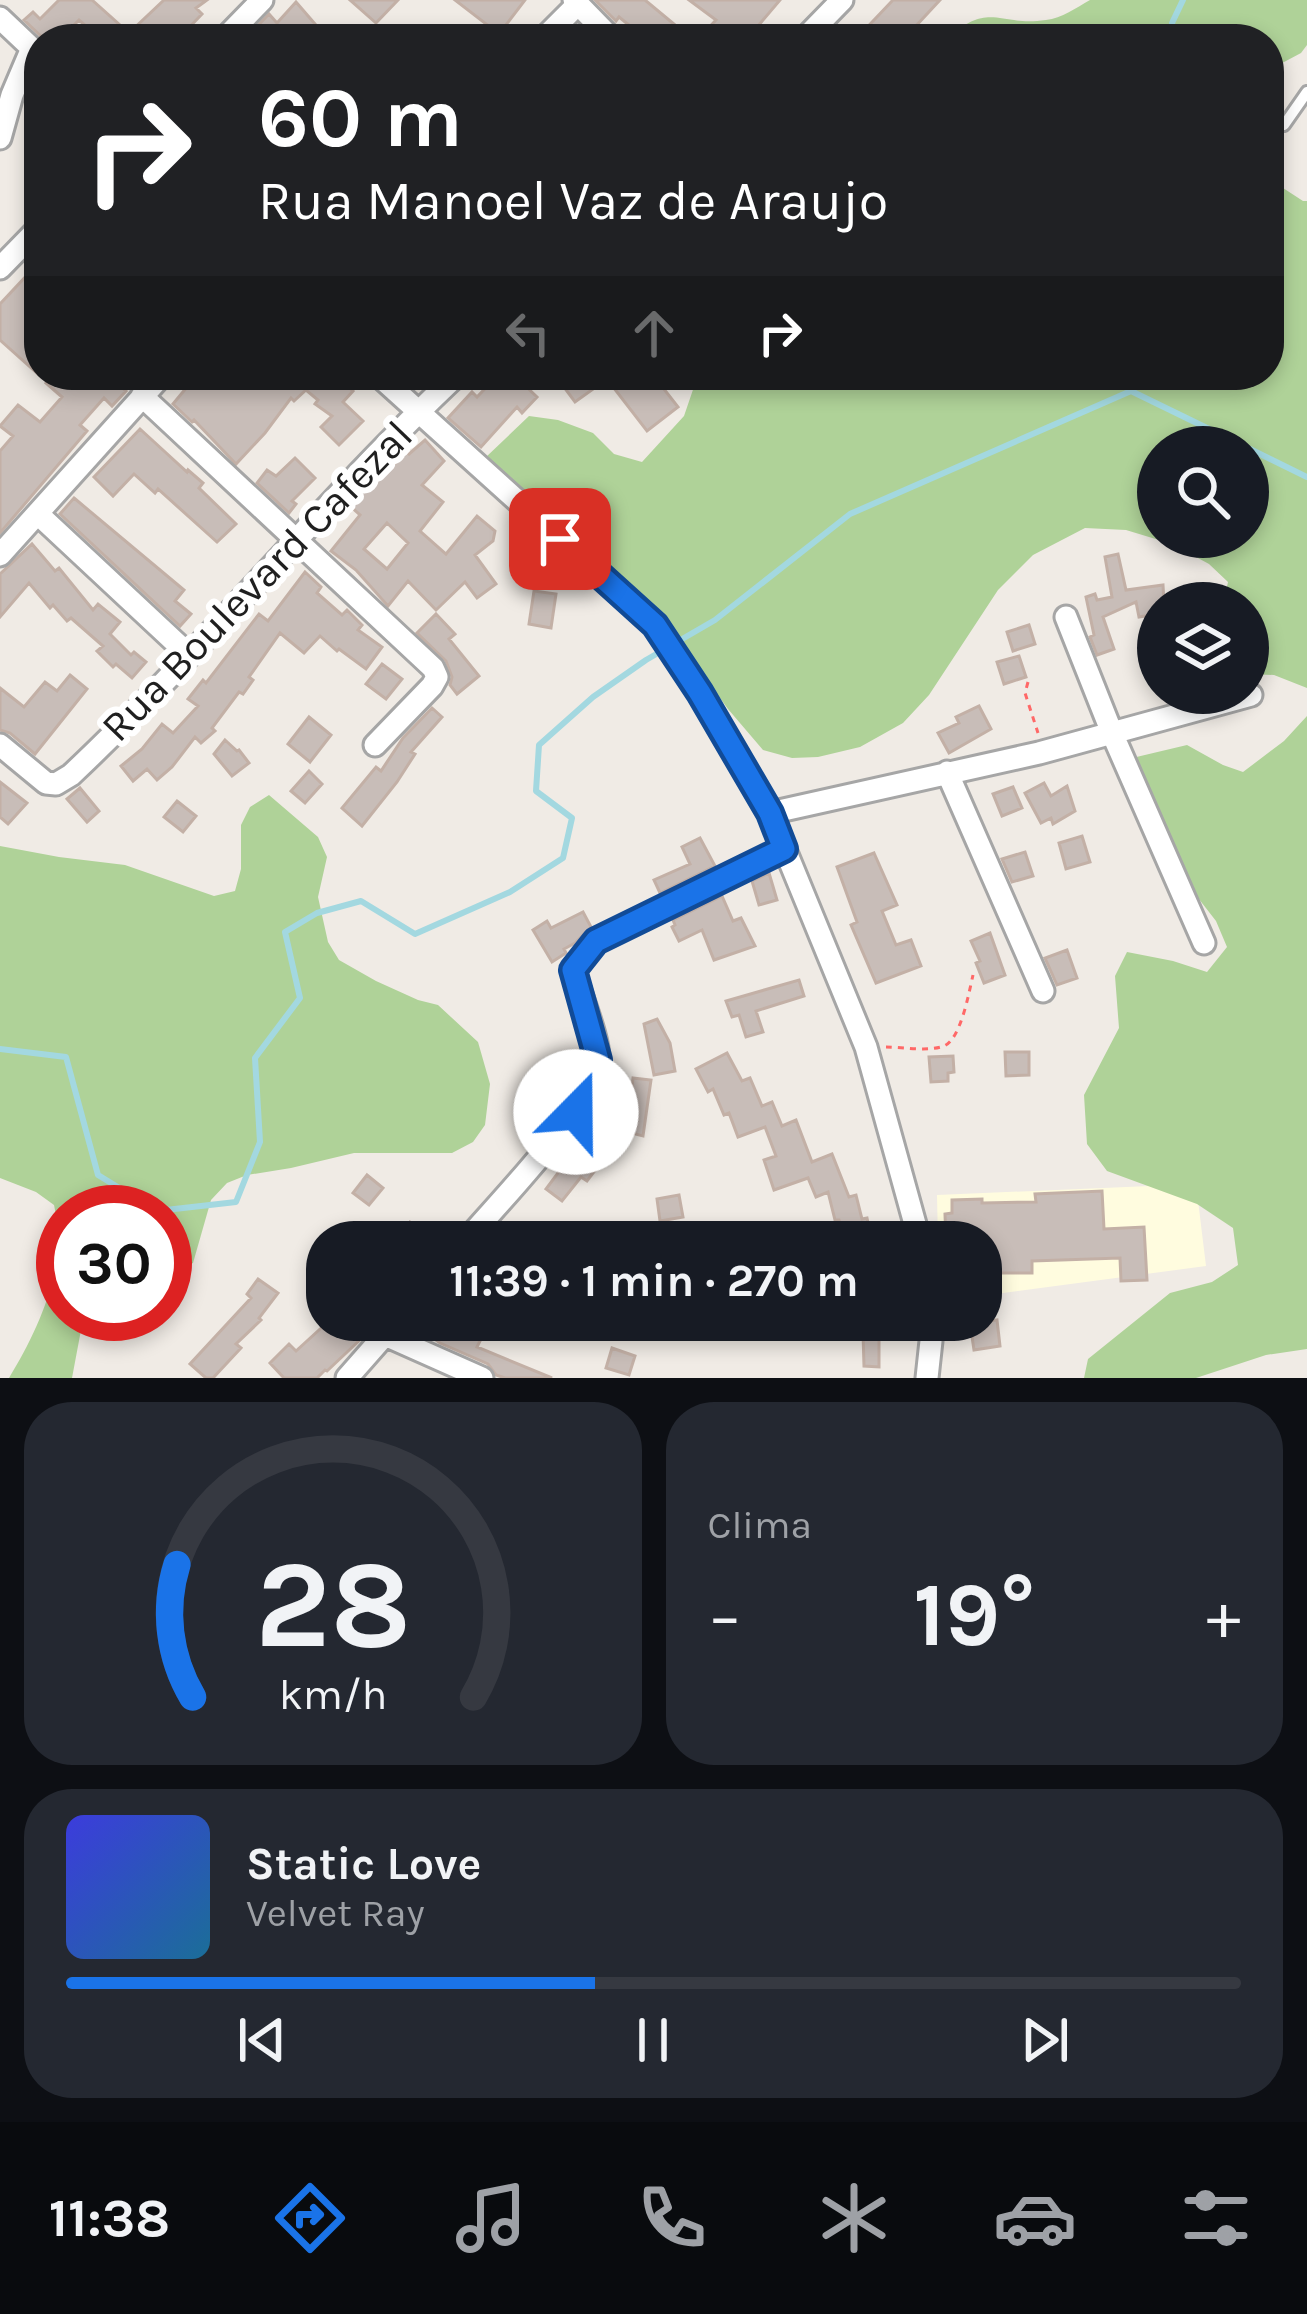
<!DOCTYPE html>
<html lang="pt">
<meta charset="utf-8">
<style>
:root{--surface:#171b24;--page:#242831;--text:#f1f3f6;--muted:#9ea1a6;--line:#363941;--accent:#1a73e8}
body{margin:0;font-family:Karla,sans-serif;background:var(--page);color:var(--text);height:100vh;display:flex;flex-direction:column;font-size:45px;white-space:nowrap}
*{box-sizing:border-box;margin:0}
p{font-size:39px;color:var(--muted)}
.icon{flex:none;width:66px;height:66px;fill:none;stroke:currentColor;stroke-width:2;stroke-linecap:round;stroke-linejoin:round}
.map{position:relative;height:1378px;overflow:hidden}
.details{display:flex;flex-direction:column;gap:24px;padding:24px;background:#0d0f14;flex:1}
.details>*{flex:none}
.guide{position:absolute;left:24px;top:24px;width:1260px;height:366px;border-radius:48px;box-shadow:0 6px 18px #0003;background:#202124;color:#fff;overflow:hidden}
.tools{position:absolute;left:1137px;top:426px;display:grid;gap:24px}
.tools a{display:grid;place-items:center;width:132px;height:132px;border-radius:50%;background:var(--surface);box-shadow:0 6px 18px #0003;font-size:60px}
.speed{position:absolute;left:36px;top:1185px;display:flex;gap:24px;font-size:60px;font-weight:700;text-align:center}
.speed>*{display:grid;place-content:center;width:156px;height:156px;border-radius:50%;background:var(--surface);box-shadow:0 6px 18px #0003;line-height:1}
.speed .limit{border:18px solid #d22;background:#fff;color:#111}
.pin{position:absolute;display:grid;place-items:center;width:102px;height:102px;color:#fff;margin:-51px;border-radius:24px;box-shadow:0 6px 18px #0006}
.me{position:absolute;width:132px;margin:-66px;rotate:22deg;stroke-linejoin:round;filter:drop-shadow(0 0 9px #0008)}
.turn{display:flex;align-items:center;gap:42px;height:252px;padding:0 36px;font-size:54px}
.turn .icon{width:156px;height:156px;stroke-width:2.5}
.turn b{display:block;font-size:84px;line-height:102px}
.lanes{display:flex;align-items:center;height:114px;padding:0 36px;background:#0003;justify-content:center;gap:60px;direction:ltr}
.lanes .off{opacity:.35}
.big{font-size:90px;font-weight:700;line-height:1.1}
.details .widget{flex:1;display:flex;flex-direction:column;justify-content:center;gap:18px;min-width:0;padding:0 42px;border-radius:48px;background:var(--page)}
.details .dial{align-items:center;gap:0}
.dial svg{height:312px;overflow:visible;fill:none;stroke:var(--line);stroke-width:7;stroke-linecap:round;text-anchor:middle}
.dial text{fill:var(--text);stroke:none}
.song{display:flex;align-items:center;gap:36px}
.cover{width:144px;height:144px;border-radius:18px;background:linear-gradient(135deg,hsl(240 70% 55%),hsl(200 70% 35%))}
.played{height:12px;border-radius:6px;background:linear-gradient(90deg,var(--accent) 45%,var(--line) 45%)}
.keys{display:flex;justify-content:space-around;direction:ltr}
.heat{display:flex;justify-content:space-between;align-items:center;font-size:66px;direction:ltr}
.details .tiles{flex:1;display:grid;gap:24px;grid-template-columns:1fr 1fr}
.widget:last-child{grid-column:span 2}
.trip{position:absolute;left:306px;top:1221px;width:696px;height:120px;border-radius:48px;background:var(--surface);box-shadow:0 6px 18px #0003;font-weight:700;line-height:120px;text-align:center}
.dock{display:flex;height:192px;justify-content:space-around;align-items:center;background:#090b0e;color:var(--muted)}
.dock .icon{width:84px;height:84px}
.dock .on{color:var(--accent)}
.dock b{font-size:54px;color:var(--text)}
.map>svg:first-child{display:block}
.education{fill:#fffcdf}
.forest{fill:#afd298;fill-rule:evenodd}
.lines{fill:none;stroke-linecap:round;stroke-linejoin:round}
.stream{stroke:#a3d8e0;stroke-width:6}
.building{fill:#c8bdb8;stroke:#c3b0a6;stroke-width:3;fill-rule:evenodd}
.service-casing{stroke:#a6a6a6;stroke-width:16}
.minor-casing{stroke:#a6a6a6;stroke-width:27}
.path{stroke:#ff6867;stroke-width:3;stroke-dasharray:6 6;stroke-linecap:butt}
.service{stroke:#fff;stroke-width:10}
.minor{stroke:#fff;stroke-width:21}
.route-casing{stroke:#114b97;stroke-width:30}
.route{stroke:#1a73e8;stroke-width:21}
.labels{text-anchor:middle;dominant-baseline:central;stroke-width:12;stroke-linejoin:round;paint-order:stroke}
.street-label{font-size:42px;fill:#1f1f1f;stroke:#fff}
</style>
<div class="map">
<svg width="1307" height="1378" viewBox="0 0 1307 1378">
<rect width="100%" height="100%" fill="#f0ebe5"/>
<path class="education" d="M1196,1184l10,82 -225,30v-54h-43l-1,-47z"/>
<path class="forest" d="M1090,0h217v45l-6,8 -32,17v-31h-323c45,-39 51,-12 100,-19 16,-2 30,-12 44,-20z
M1269,169l14,19 20,13h4v487l-33,-13 -26,-1v-71h-39l16,-7 3,-14 -19,-18 -37,-20 -46,-14 -41,-2 -52,27 -35,35 -69,105 -26,28 -43,24 -42,10 -26,1 -29,-8 -35,-41 -55,-76 -188,-175 44,-42 29,4 35,13 21,21 28,8 42,-46 14,-41h571zM1158,447h90v90h-90z
M1307,716v633l-41,6 -70,23h-112l4,-19 82,-66 42,-11 26,-17 -5,-37 -36,-24 -90,-33 -20,-27 -3,-49 35,-67 -4,-52 12,-24 46,9 34,11 20,-25 -11,-26 -35,-45 -53,-117 59,-14 36,20 20,7 41,-31z
M269,795l49,42 9,20 -9,40 10,45 11,18 37,21 42,19 20,5 40,37 12,42 -5,41 -12,17 -21,11h-98l-63,15 -44,7 -20,8 -16,17 -18,63 -28,14v-65h-102v102h27l-9,16 -9,48h-63c31,-51 59,-113 45,-173l-18,-13 -36,-14v-332l59,11 66,8 89,31 21,-5 6,-22v-44l9,-18z"/>
<g class="lines">
<path class="stream" d="M1175,39l-3,-16 11,-23
M1131,391l17,-16
M1248,448l59,29
M0,1049l66,8 32,118 59,36 79,-9 24,-60 -5,-84 45,-60 -15,-66 32,-19 44,-12 54,33 95,-42 53,-34 9,-40 -36,-27 3,-46 54,-48 53,-37 69,-40 135,-106 281,-123 115,56"/>
</g>
<path class="building" d="M59,0h33l37,33 35,-33h43l-11,8 6,6 -24,25h-77l-22,-19 -19,19h-16l-20,-19 9,-8 7,7z
M350,0h48l-22,23z
M455,0h70l-26,34z
M595,0h50l47,39h-46l-27,-22 -3,4z
M689,0h91l-33,39h-49l18,-19z
M893,0h47l-26,28 3,3 -8,8h-53z
M296,2l32,37h-83l24,-25 8,9z
M30,272l9,9v94l-39,-35v-36z
M53,375h12l10,8 7,-8h44l-8,9 8,7 -14,15 -8,-8 -24,27 7,6 -87,102v-82l13,-15 -13,-10 18,-21 22,17 22,-25 -16,-14z
M197,375h138l18,16 -10,11 20,19 -24,24 -18,-18 11,-11 -17,-12 3,-4 -12,-10 -12,11 -3,-3 -26,35 -29,31 -42,-44 -2,2 -19,-18z
M498,375h16l23,22 -15,16 -5,-6 -36,40 -33,-29 24,-26 5,5z
M555,375h98l25,32 -31,24 -40,-52 -32,23z
M140,429l47,43 1,-2 15,13 -4,5 37,36 -19,18 -59,-53 -3,4 -21,-19 -21,22 -19,-19z
M425,440l19,21 -22,24 21,17 -23,29 26,23 31,-38 18,15 -2,10 -18,14 21,29 -19,14 -12,-16 -29,28 -28,-29 -20,25 -32,-36 -25,-19 29,-36 -11,-10 28,-29 3,3 26,-27 3,2zM387,523l21,20 -21,26 -23,-20z
M295,458l20,20 -23,23 4,3 -7,9 -32,-30 10,-13 9,6z
M74,498l110,92 -9,11 16,13 -11,12 -120,-112z
M32,544l23,27 4,-3 34,42 5,-6 22,18 -10,12 21,21 3,-3 12,10 -14,16 -16,-14 -3,3 -16,-16 6,-5 -32,-28 -4,3 -14,-16 -3,3 -21,-25 -29,34v-43z
M1118,554l8,36 37,-5 1,18h-6v11l-19,3 -3,-15 -33,15 11,32 -17,6 -7,-18 4,-2 -8,-38 9,-3 2,6 15,-3 -7,-40z
M305,572l16,15 -4,6 25,22 5,-5 15,15 -4,5 24,17 -16,22 -27,-20 -2,2 -17,-15 -16,17 -24,-20 -31,44 4,3 -10,14 -4,-2 -27,36 3,3 -14,12 -6,-6 -23,30 -15,13 -10,-11 -14,12 -12,-15 21,-17 20,-25 11,9 25,-27 -10,-7 15,-19 3,3 53,-69 9,7z
M534,591l22,3 -5,34 -22,-4z
M436,614l19,20 -6,5 30,37 -22,18 -7,-9 2,-8 -6,-16 -29,-28z
M1029,625l6,19 -22,7 -6,-19z
M1019,656l7,21 -22,7 -7,-22z
M382,664l20,15 -16,20 -20,-15z
M70,675l17,14 -52,65 -25,-21 -10,-3v-42l24,19 21,-25 12,9z
M979,706l12,23 -42,24 -11,-20 21,-10 -3,-6z
M432,708l10,9 -31,35 4,2 -18,28 -35,44 -20,-18 34,-41 5,4 22,-33z
M309,717l22,18 -21,27 -22,-18z
M225,740l12,11 2,-1 10,13 -17,13 -18,-22z
M309,771l13,13 -17,19 -14,-12z
M0,782l27,21 -19,21 -8,-7z
M1044,783l7,13 16,-10 8,25 -22,13 -2,-6 -10,5 -16,-30z
M1013,787l9,21 -20,8 -9,-22z
M80,788l19,23 -12,11 -20,-23z
M177,801l19,15 -13,16 -19,-15z
M1082,836l8,26 -24,7 -7,-26z
M700,838l15,28 -55,27 -6,-13 36,-16 -8,-17z
M1025,852l8,24 -21,6 -10,-23z
M874,853l23,52 -15,6 14,34 15,-5 10,26 -45,17 -25,-58 6,-3 -20,-55z
M769,873l8,27 -18,5 -7,-24z
M722,896l11,25 8,-3 14,28 -41,14 -12,-30 -23,11 -7,-14 3,-2 -2,-5z
M583,912l8,15 -16,16 -11,6 2,4 -14,9 -19,-32 14,-9 4,7z
M990,933l15,42 -21,8 -8,-20 4,-2 -9,-20z
M1067,950l10,28 -20,7 -12,-27z
M799,980l5,16 -48,15 7,21 -17,5 -7,-22 -7,2 -6,-16z
M657,1019l13,24 5,28 -21,4 -10,-51z
M1005,1052h24v23l-23,1z
M727,1053l15,28 8,-3 12,28 10,-4 10,24 14,-6 16,42 20,-8 17,43 7,-2 6,24 5,-1 5,24h-28l-5,-22h-4l-7,-28 -12,5 -8,-19 -34,12 -10,-30 12,-4 -11,-29 -27,10 -9,-24 -5,2 -11,-26 -5,3 -12,-23z
M953,1056l1,16 -6,1v8l-17,1 -2,-25z
M553,1061l21,15 -21,31 -22,-15z
M633,1078l18,2 -8,56 -24,-6 5,-25 6,1z
M603,1128l20,6 -4,16 -7,-2 -25,33 -6,-4 -19,24 -16,-12 35,-47 15,11z
M367,1175l16,13 -14,17 -16,-12z
M1102,1191l2,38 40,-2 3,53 -26,1 -1,-23 -88,3v12h-51v-31h-35l-1,-28 7,-1v-13l30,-1v4l54,-1 -1,-8z
M679,1195l4,22 -23,4 -3,-22z
M410,1222l33,20h-45z
M258,1279l20,14 -19,25 2,2 -25,24 5,4 -28,30h-7l-16,-14 61,-66 -4,-4z
M330,1320h18l15,17 -36,34 -2,-1 -8,8h-33l-14,-15 19,-19 7,7z
M413,1320h37l30,21 -3,6 75,31h-47l-9,-3 -8,-11 -48,-21 -27,-20z
M997,1320l3,26 -26,4 -4,-27z
M863,1333l16,1v33l-15,-1z
M612,1348l23,8 -6,19 -23,-7z"/>
<g class="lines">
<defs>
<path id="service" d="M1284,125l23,-33"/>
<path id="minor" d="M574,0l38,39
M0,18l39,37
M224,39l38,-39
M543,39l35,-35
M804,39l38,-39
M0,138l12,-43 20,-47
M0,268l39,-40
M378,375l277,250 46,68 69,120 96,234 54,195
M142,396l291,272 4,9 -5,9 -57,59
M38,514l151,141
M0,555l162,-180
M1066,617l46,116 92,210
M0,745l46,38 10,1 15,-9c135,-127 251,-273 386,-400
M947,772l96,219
M770,813l269,-60 212,-58
M465,1242c32,-38 128,-135 133,-181 2,-20 -19,-69 -25,-91l23,-29 188,-92
M385,1335l97,43
M347,1378l51,-58
M927,1378l4,-37 -2,-21"/>
</defs>
<use href="#service" class="service-casing"/>
<use href="#minor" class="minor-casing"/>
<path class="path" d="M1028,682l-3,11 13,40
M886,1047c17,0 42,5 58,-1 17,-7 25,-54 29,-71"/>
<use href="#service" class="service"/>
<use href="#minor" class="minor"/>
</g>
<g class="lines">
<defs>
<path id="route" d="M560,539l95,86 45,68 70,120 14,36 -188,92 -23,29 25,90 -7,26 -15,26"/>
</defs>
<use href="#route" class="route-casing"/>
<use href="#route" class="route"/>
</g>
<g class="labels">
<g class="street-label">
<text transform="translate(257 581) rotate(-46)">Rua Boulevard Cafezal</text>
</g>
</g>
</svg>
<div class="tools">
<a><svg class="icon" aria-label="search" viewBox="0 0 24 24"><circle cx="10" cy="10" r="6"/><path d="M15 15l6 6"/></svg></a>
<a><svg class="icon" aria-label="layers" viewBox="0 0 24 24"><path d="M12 4l9 5-9 5-9-5zM3 14l9 5 9-5"/></svg></a>
</div>
<div class="speed"><div class="limit">30</div></div>
<div class="pin" style="left:560px;top:539px;background:#d93025"><svg class="icon" aria-label="arrive" viewBox="0 0 24 24"><path d="M6 21V4h12l-3 4 3 4H6"/></svg></div>
<svg class="me" style="left:576px;top:1112px" viewBox="-20 -20 40 40"><circle r="19" fill="#fff"/><path d="M0-13L10 11 0 6-10 11z" fill="#1a73e8"/></svg>
<div class="trip">11:39 · 1 min · 270 m</div>
<div class="guide">
<div class="turn"><svg class="icon" aria-label="right" viewBox="0 0 24 24"><path d="M7 20v-9h11M14 6l5 5-5 5"/></svg><div><b>60 m</b>Rua Manoel Vaz de Araujo</div></div>
<div class="lanes"><svg class="icon off" aria-label="left" viewBox="0 0 24 24"><path d="M17 20v-9H6M10 6l-5 5 5 5"/></svg><svg class="icon off" aria-label="ahead" viewBox="0 0 24 24"><path d="M12 20V5M6 11l6-6 6 6"/></svg><svg class="icon" aria-label="right" viewBox="0 0 24 24"><path d="M7 20v-9h11M14 6l5 5-5 5"/></svg></div>
</div>
</div>
<section class="details">
<div class="tiles">
<div class="widget dial"><svg viewBox="0 0 100 80">
<path d="M14 69A42 42 0 1 1 86 69"/>
<path d="M14 69A42 42 0 0 1 10 35" stroke="#1a73e8"/>
<text x="50" y="56" font-size="32" font-weight="700">28</text>
<text x="50" y="72" font-size="11">km/h</text>
</svg></div>
<div class="widget"><p>Clima</p>
<div class="heat"><a>−</a><b class="big">19°</b><a>+</a></div>
</div>
<div class="widget">
<div class="song"><i class="cover"></i><div><b>Static Love</b><p>Velvet Ray</p></div></div>
<div class="played"></div>
<div class="keys"><svg class="icon" aria-label="previous" viewBox="0 0 24 24"><path d="M18 5L8 12l10 7zM5 5v14"/></svg><svg class="icon" aria-label="pause" viewBox="0 0 24 24"><path d="M8 5v14M16 5v14"/></svg><svg class="icon" aria-label="next" viewBox="0 0 24 24"><path d="M6 5l10 7-10 7zM19 5v14"/></svg></div>
</div>
</div>
</section>
<nav class="dock">
<b>11:38</b>
<svg class="icon on" aria-label="directions" viewBox="0 0 24 24"><path d="M12 3l9 9-9 9-9-9zM9 14v-3h6M13 9l2 2-2 2"/></svg>
<svg class="icon" aria-label="music" viewBox="0 0 24 24"><path d="M9 18V5l10-2v13"/><circle cx="6" cy="18" r="3"/><circle cx="16" cy="16" r="3"/></svg>
<svg class="icon" aria-label="phone" viewBox="0 0 24 24"><path d="M5 4h4l2 5-3 2q2 4 5 5l2-3 5 2v4C11 20 4 13 5 4z"/></svg>
<svg class="icon" aria-label="climate" viewBox="0 0 24 24"><path d="M12 3v18M4 7l16 10M4 17L20 7"/></svg>
<svg class="icon" aria-label="car" viewBox="0 0 24 24"><path d="M5 17H2v-5l4-1 3-4h7l3 4 3 1v5h-3M9 17h6M6 11h13"/><circle cx="7" cy="17" r="2"/><circle cx="17" cy="17" r="2"/></svg>
<svg class="icon" aria-label="filters" viewBox="0 0 24 24"><path d="M4 7h16M4 17h16"/><circle cx="9" cy="7" r="2"/><circle cx="15" cy="17" r="2"/></svg>
</nav>
